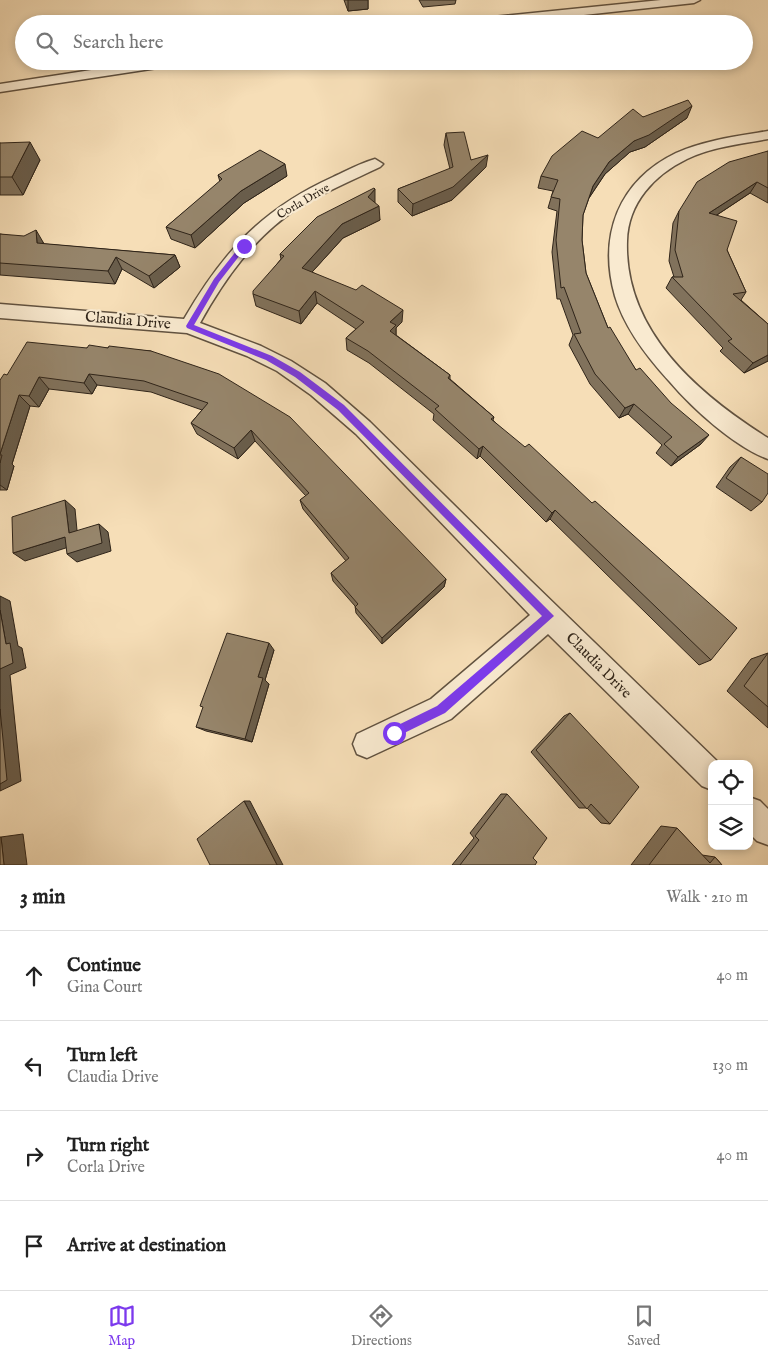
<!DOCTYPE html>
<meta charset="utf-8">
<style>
body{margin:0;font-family:"IM FELL English",serif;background:#f6f6f6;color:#222}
.controls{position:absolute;right:15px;bottom:15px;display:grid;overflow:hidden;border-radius:10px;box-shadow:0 2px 8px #0003}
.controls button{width:45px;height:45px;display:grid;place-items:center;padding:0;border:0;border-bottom:1px solid #e0e0e0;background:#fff;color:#222;font:25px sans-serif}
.stop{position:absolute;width:15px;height:15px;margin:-11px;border:4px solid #7c3aed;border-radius:50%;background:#fff}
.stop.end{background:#7c3aed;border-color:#fff;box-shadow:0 1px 5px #0008}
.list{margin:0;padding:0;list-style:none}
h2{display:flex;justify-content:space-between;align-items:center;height:65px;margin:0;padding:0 20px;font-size:21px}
h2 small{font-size:16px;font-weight:400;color:#767676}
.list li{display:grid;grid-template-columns:32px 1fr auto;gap:15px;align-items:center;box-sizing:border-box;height:90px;padding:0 20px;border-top:1px solid #e0e0e0}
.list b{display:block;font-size:19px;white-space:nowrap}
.list p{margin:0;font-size:16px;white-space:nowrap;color:#767676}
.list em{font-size:16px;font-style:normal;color:#767676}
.icon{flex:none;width:28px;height:28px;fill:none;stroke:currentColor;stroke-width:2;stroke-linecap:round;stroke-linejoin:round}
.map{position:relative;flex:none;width:768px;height:865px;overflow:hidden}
.search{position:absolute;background:#fff;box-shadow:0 2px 8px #0003;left:15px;right:15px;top:15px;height:55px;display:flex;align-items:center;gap:12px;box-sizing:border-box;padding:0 18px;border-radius:28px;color:#767676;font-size:19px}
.sheet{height:425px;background:#fff}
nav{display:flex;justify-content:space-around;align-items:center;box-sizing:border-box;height:70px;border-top:1px solid #e0e0e0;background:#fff;font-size:14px;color:#767676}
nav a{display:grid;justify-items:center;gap:2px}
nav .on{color:#7c3aed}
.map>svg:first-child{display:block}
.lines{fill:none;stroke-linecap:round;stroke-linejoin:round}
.minor-casing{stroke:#615240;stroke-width:3}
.minor{fill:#f9ead0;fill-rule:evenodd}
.wall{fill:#81725c;stroke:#2f2419}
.shaded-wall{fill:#695d4b;stroke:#2f2419}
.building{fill:#96856b;stroke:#2f2419}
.route{fill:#7c3aed}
.labels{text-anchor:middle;stroke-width:4.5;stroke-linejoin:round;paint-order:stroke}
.far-street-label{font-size:12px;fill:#2f2419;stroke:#f9ead0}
.street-label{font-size:15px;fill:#2f2419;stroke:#f9ead0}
</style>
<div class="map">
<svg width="768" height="865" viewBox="0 0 768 865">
<rect width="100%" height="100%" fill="#f6deb7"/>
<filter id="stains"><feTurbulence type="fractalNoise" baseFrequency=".004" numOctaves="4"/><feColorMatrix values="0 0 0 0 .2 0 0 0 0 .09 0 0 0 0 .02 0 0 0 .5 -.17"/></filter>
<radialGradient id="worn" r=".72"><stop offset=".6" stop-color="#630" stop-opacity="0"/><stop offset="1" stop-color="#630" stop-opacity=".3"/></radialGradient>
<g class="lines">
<g class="minor-casing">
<g id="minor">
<path d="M 661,0 L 700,0 L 694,3 L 501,24 L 458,24 L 464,20 Z"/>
<path d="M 150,61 L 183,61 L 177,65 L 0,92 L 0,84 Z"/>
<path d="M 768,131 L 768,139 C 741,144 712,147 687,159 C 654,175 628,203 627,241 C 624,331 698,394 768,438 L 768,459 C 735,447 693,409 670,382 C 648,358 625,329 615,296 C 598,236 618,181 676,153 C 705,140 737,136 768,131 Z"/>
<path d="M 375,159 L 383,164 L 380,167 C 353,180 324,192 298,208 C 255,236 225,278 200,323 L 261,346 L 291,361 L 325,383 L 370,422 L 531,581 L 720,764 L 712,764 L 712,790 L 702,786 L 548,634 L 451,719 L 367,758 L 357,754 L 353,744 L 357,734 L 431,699 L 530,615 L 356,434 L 311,395 L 277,371 L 247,356 L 187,333 L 0,318 L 0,304 L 184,319 C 223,252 262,209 333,177 C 346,171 361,163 375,159 Z"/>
<path d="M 749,797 L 760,801 L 768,809 L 768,845 L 757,841 L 749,833 Z"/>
</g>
</g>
<use href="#minor" class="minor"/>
</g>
<g class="wall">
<path d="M 344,0 L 368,0 L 368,9 L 348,11 Z"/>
<path d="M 419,0 L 456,0 L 455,4 L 423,7 Z"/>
<path d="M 643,117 L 687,118 L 645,147 L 630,152 L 605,174 L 589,198 L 583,215 L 582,240 L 586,273 L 608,328 L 636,370 L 701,444 L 671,466 L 656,453 L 662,445 L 628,414 L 619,418 L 590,384 L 569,345 L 573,335 L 560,299 L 557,299 L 552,252 L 557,211 L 548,208 L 553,191 L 538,188 L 541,176 L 598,138 Z"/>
<path d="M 446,133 L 471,160 L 486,167 L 452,200 L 412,216 L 398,202 L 398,189 L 450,169 L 444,145 Z"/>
<path d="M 0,143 L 40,160 L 23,195 L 0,195 Z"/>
<path d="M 768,151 L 768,203 L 750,193 L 717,215 L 727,250 L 746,292 L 741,300 L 768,324 L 768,361 L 744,373 L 720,351 L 723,348 L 666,288 L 672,277 L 674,277 L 669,261 L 673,223 L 679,211 Z"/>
<path d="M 218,175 L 287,176 L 244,203 L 195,248 L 171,239 L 166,227 L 220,182 Z"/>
<path d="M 375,203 L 380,220 L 343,238 L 312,272 L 402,322 L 396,328 L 396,335 L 450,375 L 450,379 L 494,417 L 493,420 L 711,660 L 699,665 L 550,519 L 546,522 L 480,456 L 477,459 L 433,420 L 434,414 L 369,363 L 347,350 L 346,338 L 356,329 L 317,303 L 301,324 L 256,306 L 253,294 L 281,259 L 280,254 Z"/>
<path d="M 0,234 L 43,242 L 44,244 L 175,255 L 180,267 L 154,288 L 122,269 L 115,284 L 0,275 Z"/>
<path d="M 87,348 L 108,348 L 151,351 L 446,579 L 444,587 L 382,644 L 356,613 L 355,606 L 333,581 L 331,573 L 346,561 L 303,509 L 300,500 L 306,496 L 255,441 L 238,459 L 197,434 L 191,423 L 202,410 L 151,392 L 97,385 L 92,394 L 49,389 L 39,407 L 30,406 L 12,464 L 14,466 L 7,490 L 0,490 L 0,380 L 7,375 Z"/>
<path d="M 741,457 L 762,502 L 751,511 L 716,487 L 730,467 Z"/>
<path d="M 274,650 L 265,680 L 269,684 L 252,742 L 206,731 L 196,727 Z"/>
<path d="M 768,653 L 768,728 L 727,691 L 751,659 Z"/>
<path d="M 570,713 L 610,824 L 601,823 L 587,808 L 579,808 L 531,752 L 564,716 Z"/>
<path d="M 501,794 L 507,794 L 533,858 L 535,865 L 452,865 L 474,838 L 470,833 Z"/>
<path d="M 661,826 L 677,828 L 702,855 L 715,857 L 722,865 L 631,865 Z"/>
</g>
<g class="shaded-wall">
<path d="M 348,0 L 368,0 L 368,9 L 348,11 Z"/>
<path d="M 692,106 L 687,118 L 645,147 L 630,152 L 605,174 L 589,198 L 593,186 L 609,162 L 634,141 Z"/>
<path d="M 30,142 L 40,160 L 23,195 L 12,177 Z"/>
<path d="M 488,155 L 486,167 L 452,200 L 412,216 L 413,204 Z"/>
<path d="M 285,164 L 287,176 L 244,203 L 195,248 L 191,235 L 241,191 Z"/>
<path d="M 757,182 L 750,193 L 703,224 L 709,213 Z"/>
<path d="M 375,189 L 375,203 L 368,210 L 368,197 Z"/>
<path d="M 379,206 L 380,220 L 343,238 L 304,281 L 302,268 L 342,224 Z"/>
<path d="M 36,230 L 43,242 L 45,255 L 37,243 Z"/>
<path d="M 175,255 L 180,267 L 154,288 L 149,276 Z"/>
<path d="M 116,257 L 122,269 L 115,284 L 108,271 Z"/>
<path d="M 315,291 L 317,303 L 301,324 L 299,311 Z"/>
<path d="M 403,310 L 402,322 L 396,328 L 396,338 L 390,343 L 390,322 Z"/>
<path d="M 768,355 L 768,361 L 744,373 L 753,363 Z"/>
<path d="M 89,374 L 97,385 L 92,394 L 84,383 Z"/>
<path d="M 39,377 L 49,389 L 39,407 L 29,396 Z"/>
<path d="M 19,395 L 30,406 L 12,464 L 14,466 L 7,490 L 0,485 L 0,454 Z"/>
<path d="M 634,404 L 628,414 L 619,418 L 625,408 Z"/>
<path d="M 251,430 L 255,441 L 238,459 L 234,448 Z"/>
<path d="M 709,435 L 701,444 L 671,466 L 678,457 Z"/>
<path d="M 483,446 L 480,456 L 477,459 L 479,449 Z"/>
<path d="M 65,500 L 75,509 L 78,541 L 69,533 Z"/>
<path d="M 555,510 L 550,519 L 546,522 L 552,513 Z"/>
<path d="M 99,524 L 108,532 L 111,551 L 77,562 L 67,554 Z"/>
<path d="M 65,537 L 75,545 L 25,561 L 13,553 Z"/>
<path d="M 446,579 L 444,587 L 382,644 L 382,638 Z"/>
<path d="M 0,596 L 10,601 L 18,646 L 22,648 L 26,668 L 10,675 L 21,781 L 0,791 L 0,669 L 6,644 L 0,610 Z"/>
<path d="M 269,643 L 274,650 L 265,680 L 269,684 L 252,742 L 245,739 L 258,677 Z"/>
<path d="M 244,801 L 250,801 L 283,865 L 277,865 Z"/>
<path d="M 23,834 L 27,865 L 4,865 L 1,837 Z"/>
</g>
<g class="building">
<path d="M 688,100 L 692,106 L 649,135 L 634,141 L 609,162 L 593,186 L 583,215 L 582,240 L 586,273 L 608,328 L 610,327 L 636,370 L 640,368 L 671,403 L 709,435 L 678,457 L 664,444 L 672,437 L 634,404 L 625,408 L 595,374 L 574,334 L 581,333 L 564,287 L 561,288 L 556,240 L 560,199 L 551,197 L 558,180 L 541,176 L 552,156 L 582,131 L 598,138 L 633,109 L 643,117 Z"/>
<path d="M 464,132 L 471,160 L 488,155 L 453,187 L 413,204 L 398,189 L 453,167 L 446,133 Z"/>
<path d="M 30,142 L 12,177 L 0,177 L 0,143 Z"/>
<path d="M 260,150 L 285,164 L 241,191 L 191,235 L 166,227 L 222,179 L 218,175 Z"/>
<path d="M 768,151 L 768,188 L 757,182 L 709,213 L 737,221 L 727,250 L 746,292 L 733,294 L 768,324 L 768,355 L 753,363 L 728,341 L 732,339 L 672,277 L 683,277 L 675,250 L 679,211 L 697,182 L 729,162 Z"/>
<path d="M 374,188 L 375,189 L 368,197 L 379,206 L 342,224 L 302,268 L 356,290 L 362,285 L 403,310 L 390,322 L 396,325 L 390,331 L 450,375 L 448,378 L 494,417 L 491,419 L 525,447 L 529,444 L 592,503 L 595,501 L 737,628 L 711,660 L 555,510 L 552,513 L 483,446 L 479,449 L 435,409 L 439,406 L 368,351 L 346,338 L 364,322 L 315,291 L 299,311 L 253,294 L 253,291 L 284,256 L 280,254 L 317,217 Z"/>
<path d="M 36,230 L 37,243 L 175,255 L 149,276 L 116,257 L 108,271 L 0,263 L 0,234 L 24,236 Z"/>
<path d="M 27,342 L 87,348 L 89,345 L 108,348 L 109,346 L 151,351 L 219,374 L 290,417 L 446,579 L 382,638 L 355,607 L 358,604 L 331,573 L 349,558 L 300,500 L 309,493 L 251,430 L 234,448 L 191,423 L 208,403 L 144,381 L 89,374 L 84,383 L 39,377 L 29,396 L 19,395 L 0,454 L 0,380 L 4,374 L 7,375 Z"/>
<path d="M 0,455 L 2,455 L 0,463 Z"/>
<path d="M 741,457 L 768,474 L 768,493 L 762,502 L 726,478 Z"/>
<path d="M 65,500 L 69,533 L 99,524 L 102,543 L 67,554 L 65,537 L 13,553 L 12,517 Z"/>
<path d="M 0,610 L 6,644 L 10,643 L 13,663 L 0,669 Z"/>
<path d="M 227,633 L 269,643 L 258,677 L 263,678 L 245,739 L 196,727 L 203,707 L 200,706 Z"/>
<path d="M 768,653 L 768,707 L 744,686 Z"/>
<path d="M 0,709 L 7,780 L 0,784 Z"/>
<path d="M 570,713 L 639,787 L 610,824 L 591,804 L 587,809 L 536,750 Z"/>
<path d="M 507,794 L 547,838 L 533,858 L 537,862 L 535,865 L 460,865 L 479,840 L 475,836 Z"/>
<path d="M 244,801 L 277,865 L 210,865 L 197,839 Z"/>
<path d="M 677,828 L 710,863 L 715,857 L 722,865 L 649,865 Z"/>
<path d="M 0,837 L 1,837 L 4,865 L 0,865 Z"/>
</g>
<path class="route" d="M 241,245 L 247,246 L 219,282 L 194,325 L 272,356 L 300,372 L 344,405 L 554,616 L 445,713 L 394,738 L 389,733 L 390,729 L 437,706 L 542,616 L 338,410 L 295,377 L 266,360 L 187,328 L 186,326 L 214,279 Z"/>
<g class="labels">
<g class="far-street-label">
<text transform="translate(303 201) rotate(-30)" y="4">Corla Drive</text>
</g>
<g class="street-label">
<text transform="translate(128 320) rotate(5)" y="5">Claudia Drive</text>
<text transform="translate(599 665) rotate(45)" y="5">Claudia Drive</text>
</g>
</g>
<rect width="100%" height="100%" filter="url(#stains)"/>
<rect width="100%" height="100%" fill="url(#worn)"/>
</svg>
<div class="controls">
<button><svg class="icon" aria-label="locate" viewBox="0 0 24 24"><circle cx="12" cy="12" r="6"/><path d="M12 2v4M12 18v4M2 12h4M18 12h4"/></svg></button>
<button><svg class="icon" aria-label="layers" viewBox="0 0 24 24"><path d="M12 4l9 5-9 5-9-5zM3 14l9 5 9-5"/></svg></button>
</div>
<div class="stop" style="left:394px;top:733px"></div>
<div class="stop end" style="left:244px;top:246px"></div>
<div class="search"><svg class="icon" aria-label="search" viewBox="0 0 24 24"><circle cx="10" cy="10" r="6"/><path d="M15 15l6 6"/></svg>Search here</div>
</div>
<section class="sheet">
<h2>3 min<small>Walk · 210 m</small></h2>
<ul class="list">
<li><svg class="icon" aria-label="ahead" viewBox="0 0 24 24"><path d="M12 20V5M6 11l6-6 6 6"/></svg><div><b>Continue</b><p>Gina Court</p></div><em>40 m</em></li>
<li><svg class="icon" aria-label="left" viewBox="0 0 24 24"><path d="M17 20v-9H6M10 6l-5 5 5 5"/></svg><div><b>Turn left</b><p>Claudia Drive</p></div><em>130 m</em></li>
<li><svg class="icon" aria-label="right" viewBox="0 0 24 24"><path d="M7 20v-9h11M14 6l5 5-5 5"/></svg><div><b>Turn right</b><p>Corla Drive</p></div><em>40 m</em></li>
<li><svg class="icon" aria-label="arrive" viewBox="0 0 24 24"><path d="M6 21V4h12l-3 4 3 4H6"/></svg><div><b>Arrive at destination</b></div></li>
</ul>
</section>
<nav>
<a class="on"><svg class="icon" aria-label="map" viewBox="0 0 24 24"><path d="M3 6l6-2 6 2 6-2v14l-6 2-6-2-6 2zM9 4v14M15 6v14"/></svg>Map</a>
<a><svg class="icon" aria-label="directions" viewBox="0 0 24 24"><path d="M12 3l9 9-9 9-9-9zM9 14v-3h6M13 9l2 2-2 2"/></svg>Directions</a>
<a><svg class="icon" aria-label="saved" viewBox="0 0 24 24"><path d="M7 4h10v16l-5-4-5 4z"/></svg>Saved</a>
</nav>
